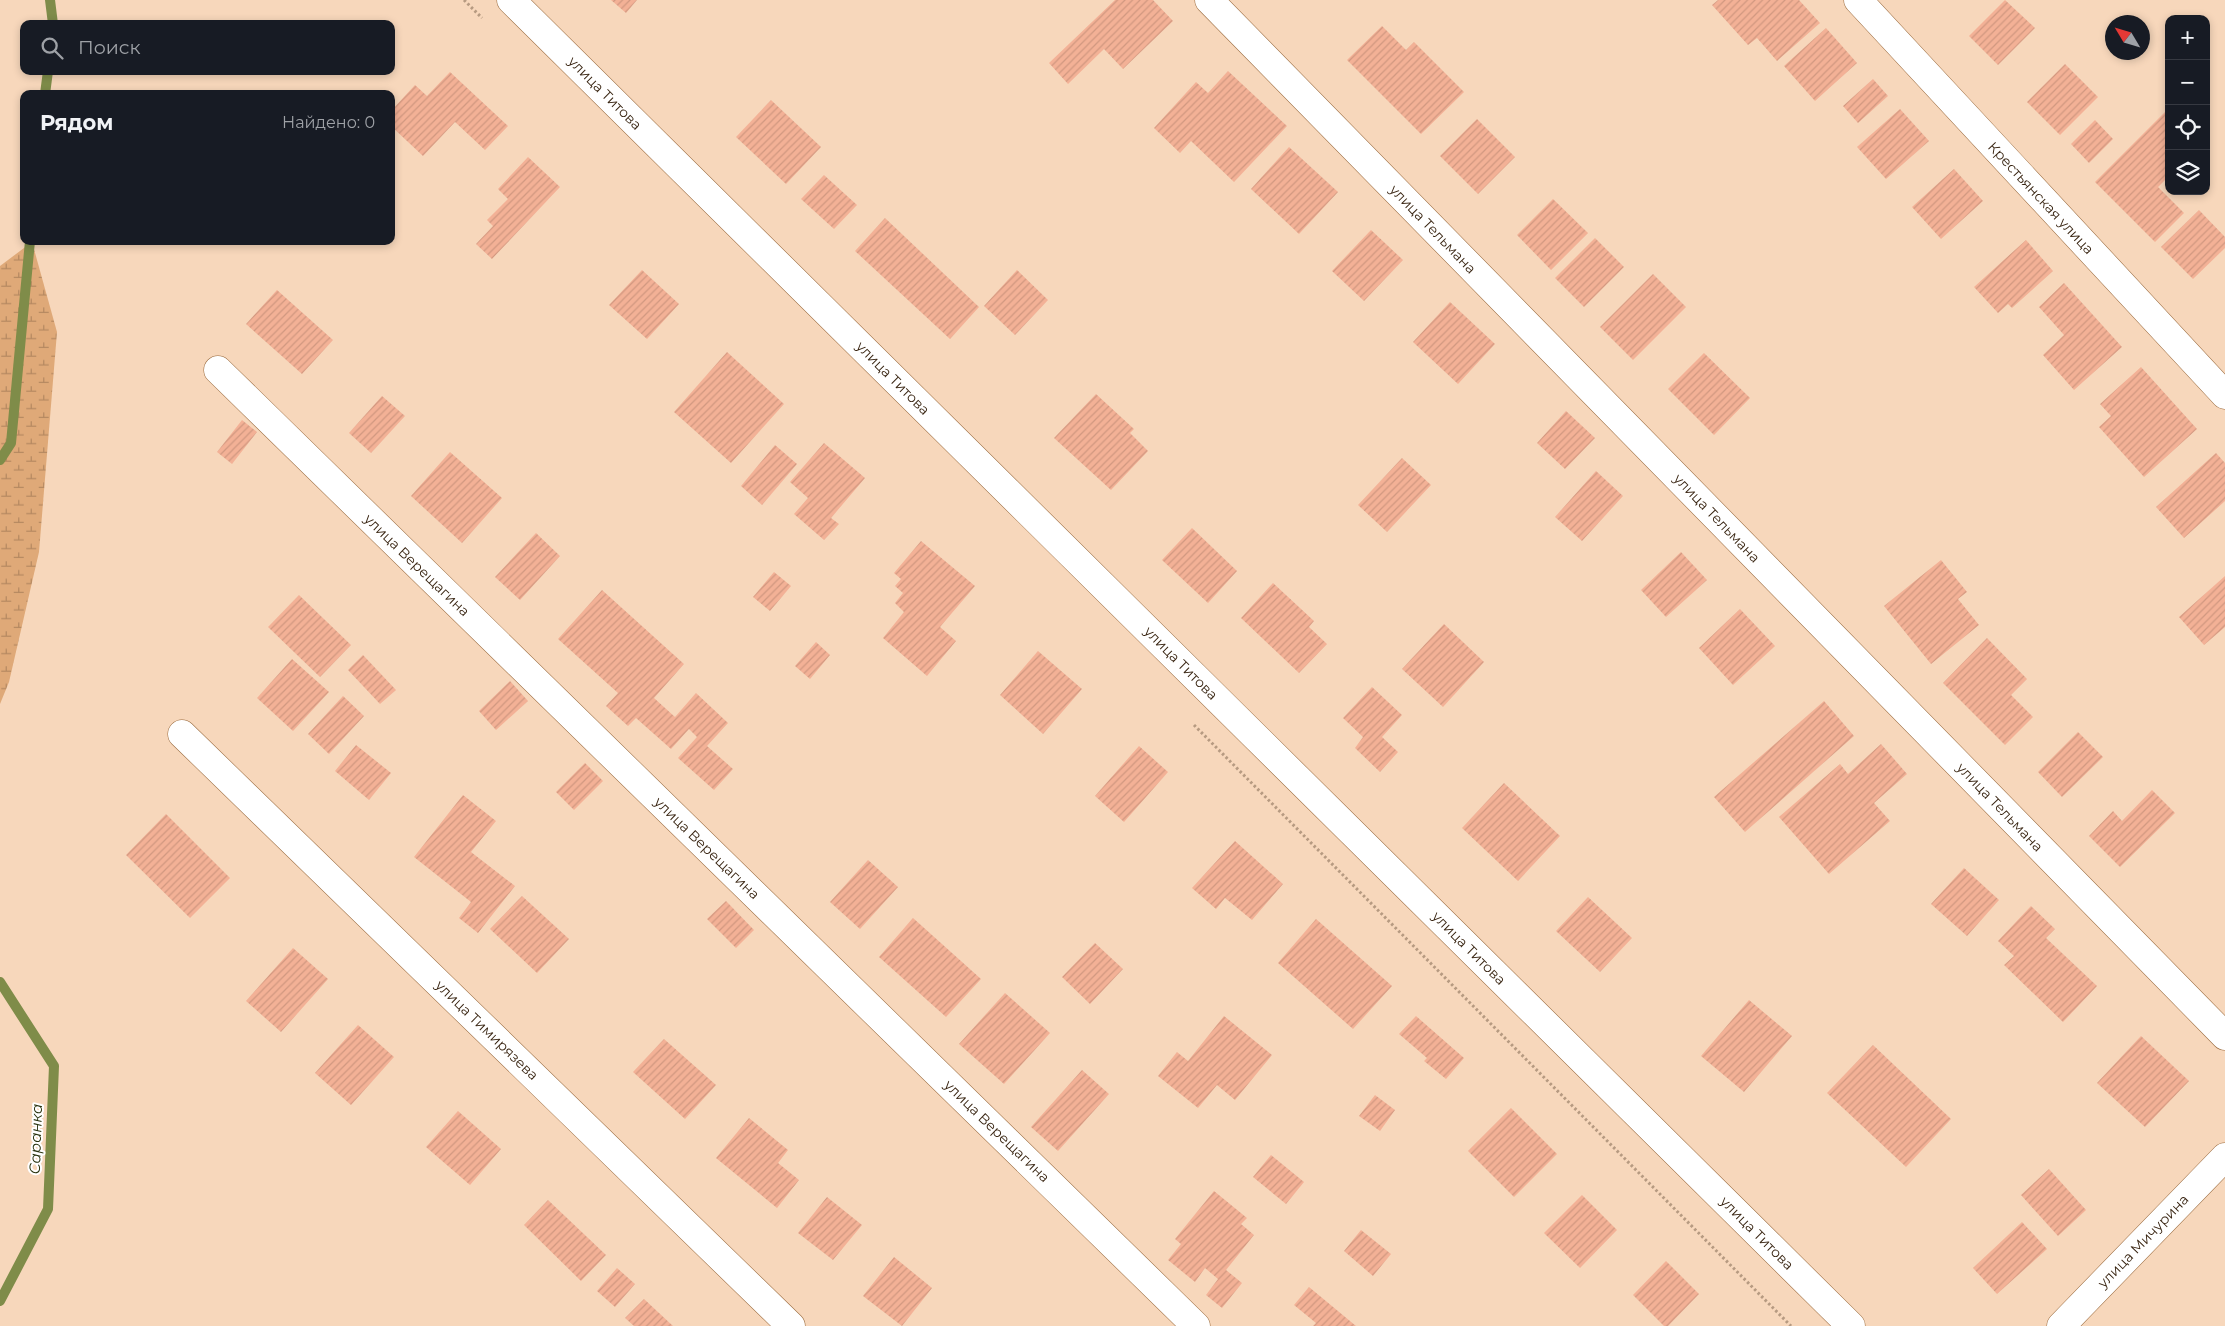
<!DOCTYPE html>
<html lang="ru">
<meta charset="utf-8">
<style>
body{margin:0;font-family:Montserrat,sans-serif;background:#242831;color:#f1f3f6}
.controls{position:absolute;right:15px;top:15px;display:grid;overflow:hidden;border-radius:10px;box-shadow:0 2px 8px #0003}
.controls button{width:45px;height:45px;display:grid;place-items:center;padding:0;border:0;border-bottom:1px solid #363941;background:#171b24;color:#f1f3f6;font:25px sans-serif}
.compass{position:absolute;left:2105px;top:15px;width:45px;height:45px;border-radius:50%;background:#171b24;box-shadow:0 2px 8px #0003;rotate:308deg}
.list{margin:0;padding:0;list-style:none}
h2{display:flex;justify-content:space-between;align-items:center;height:65px;margin:0;padding:0 20px;font-size:21px}
h2 small{font-size:16px;font-weight:400;color:#9ea1a6}
.icon{flex:none;width:28px;height:28px;fill:none;stroke:currentColor;stroke-width:2;stroke-linecap:round;stroke-linejoin:round}
.map{position:relative;flex:none;width:2225px;height:1326px;overflow:hidden}
.search{position:absolute;background:#171b24;box-shadow:0 2px 8px #0003;left:20px;top:20px;width:375px;height:55px;display:flex;align-items:center;gap:12px;box-sizing:border-box;padding:0 18px;border-radius:10px;color:#9ea1a6;font-size:19px}
.panel{position:absolute;background:#171b24;box-shadow:0 2px 8px #0003;left:20px;top:90px;width:375px;height:155px;border-radius:10px}
.map>svg:first-child{display:block}
.wetland{fill:url(#wetland-marsh)}
.lines{fill:none;stroke-linecap:round;stroke-linejoin:round}
.stream{stroke:#7f8c49;stroke-width:10}
.building{fill:url(#building-hatch)}
.minor-casing{stroke:#98683b;stroke-width:29}
.secondary-casing{stroke:#98683b;stroke-width:29}
.path{stroke:#b69a81;stroke-width:3;stroke-dasharray:2.5 2.5;stroke-linecap:butt}
.minor{stroke:#fff;stroke-width:28}
.secondary{stroke:#fff;stroke-width:28}
.labels{text-anchor:middle;stroke-width:4;stroke-linejoin:round;paint-order:stroke}
.street-label{font-size:14px;fill:#382411;stroke:#fff}
.water-label{font-size:15px;font-style:italic;fill:#26300b;stroke:#fff}
</style>
<div class="map">
<svg width="2225" height="1326" viewBox="0 0 2225 1326">
<defs>
<pattern id="wetland-marsh" width="20" height="14" patternUnits="userSpaceOnUse" patternTransform="scale(1.25)"><rect width="20" height="14" fill="#dfa978"/><path d="M1 5h8M5 5V1M11 12h8M15 12V8" fill="none" stroke="#b68961"/></pattern>
<pattern id="building-hatch" width="6" height="6" patternUnits="userSpaceOnUse" patternTransform="scale(1.25)"><rect width="6" height="6" fill="#f3b196"/><path d="M-1 1l2-2M0 6l6-6M5 7l2-2" fill="none" stroke="#d19880"/></pattern>
</defs>
<rect width="100%" height="100%" fill="#f7d7bb"/>
<path class="wetland" d="M 32,242 L 57,332 L 39,552 L 9,682 L 0,704 L 0,266 Z"/>
<g class="lines">
<g class="stream">
<path d="M 50,0 L 53,24"/>
<path d="M 45,94 L 48,71"/>
<path d="M 0,460 L 11,443 L 30,241"/>
<path d="M 0,982 L 54,1066 L 48,1209 L 0,1301"/>
</g>
</g>
<g class="building">
<path d="M 611,0 L 637,0 L 626,13 Z"/>
<path d="M 1115,0 L 1153,0 L 1173,21 L 1123,69 L 1104,49 L 1068,84 L 1049,63 Z"/>
<path d="M 1718,0 L 1799,0 L 1820,23 L 1777,61 L 1757,38 L 1748,45 L 1712,5 Z"/>
<path d="M 2005,0 L 2035,28 L 1998,65 L 1969,36 Z"/>
<path d="M 1382,26 L 1406,50 L 1414,42 L 1464,92 L 1421,134 L 1347,60 Z"/>
<path d="M 1826,28 L 1857,63 L 1815,101 L 1784,66 Z"/>
<path d="M 2065,64 L 2098,97 L 2060,135 L 2027,102 Z"/>
<path d="M 1228,71 L 1287,126 L 1234,182 L 1191,141 L 1180,153 L 1154,128 L 1196,82 L 1208,93 Z"/>
<path d="M 450,72 L 508,126 L 485,150 L 455,122 L 423,156 L 391,126 L 391,111 L 415,85 L 427,96 Z"/>
<path d="M 1873,79 L 1888,96 L 1858,123 L 1843,106 Z"/>
<path d="M 771,100 L 821,147 L 786,184 L 736,137 Z"/>
<path d="M 2169,108 L 2169,176 L 2158,187 L 2184,213 L 2155,242 L 2095,182 Z"/>
<path d="M 1900,109 L 1929,141 L 1886,179 L 1857,147 Z"/>
<path d="M 1477,119 L 1515,157 L 1478,194 L 1440,156 Z"/>
<path d="M 2095,120 L 2113,139 L 2089,163 L 2071,144 Z"/>
<path d="M 1289,147 L 1338,192 L 1299,234 L 1251,189 Z"/>
<path d="M 528,157 L 560,187 L 492,259 L 476,244 L 493,226 L 487,220 L 508,199 L 498,189 Z"/>
<path d="M 1954,169 L 1983,201 L 1941,239 L 1912,207 Z"/>
<path d="M 824,175 L 857,205 L 834,229 L 801,199 Z"/>
<path d="M 1553,199 L 1588,233 L 1551,270 L 1517,235 Z"/>
<path d="M 2199,210 L 2225,237 L 2225,248 L 2193,279 L 2161,247 Z"/>
<path d="M 885,218 L 979,307 L 950,339 L 855,251 Z"/>
<path d="M 1371,230 L 1403,260 L 1364,301 L 1332,271 Z"/>
<path d="M 1595,238 L 1624,267 L 1584,307 L 1555,278 Z"/>
<path d="M 2026,240 L 2053,271 L 2012,308 L 2008,304 L 1998,313 L 1974,287 Z"/>
<path d="M 642,270 L 679,304 L 647,339 L 609,305 Z"/>
<path d="M 1017,270 L 1048,300 L 1015,335 L 984,306 Z"/>
<path d="M 1653,274 L 1686,307 L 1633,360 L 1600,327 Z"/>
<path d="M 2064,283 L 2122,347 L 2074,390 L 2043,355 L 2064,335 L 2039,307 Z"/>
<path d="M 277,290 L 333,340 L 302,374 L 246,324 Z"/>
<path d="M 1450,302 L 1495,344 L 1458,384 L 1413,342 Z"/>
<path d="M 727,352 L 784,404 L 731,463 L 674,412 Z"/>
<path d="M 1704,353 L 1750,398 L 1714,435 L 1668,389 Z"/>
<path d="M 2141,367 L 2197,429 L 2144,477 L 2099,427 L 2111,416 L 2100,404 Z"/>
<path d="M 1096,394 L 1134,429 L 1130,433 L 1148,451 L 1111,490 L 1054,438 Z"/>
<path d="M 382,396 L 405,416 L 371,453 L 349,433 Z"/>
<path d="M 1566,411 L 1595,438 L 1565,469 L 1537,443 Z"/>
<path d="M 242,420 L 257,432 L 232,464 L 217,452 Z"/>
<path d="M 824,443 L 865,478 L 831,518 L 839,524 L 824,540 L 794,514 L 808,498 L 790,482 Z"/>
<path d="M 775,445 L 797,464 L 762,505 L 741,486 Z"/>
<path d="M 450,452 L 502,498 L 462,543 L 411,496 Z"/>
<path d="M 2216,453 L 2225,463 L 2225,501 L 2184,538 L 2156,507 Z"/>
<path d="M 1402,458 L 1431,485 L 1387,532 L 1358,505 Z"/>
<path d="M 1596,471 L 1623,496 L 1582,541 L 1555,517 Z"/>
<path d="M 1192,528 L 1237,571 L 1208,603 L 1162,560 Z"/>
<path d="M 536,533 L 560,556 L 520,600 L 495,577 Z"/>
<path d="M 921,541 L 975,586 L 940,627 L 956,641 L 927,676 L 883,638 L 904,612 L 895,603 L 903,593 L 895,586 L 901,579 L 894,573 Z"/>
<path d="M 1681,552 L 1707,580 L 1666,617 L 1641,590 Z"/>
<path d="M 1941,560 L 1967,592 L 1958,599 L 1979,625 L 1931,664 L 1884,606 Z"/>
<path d="M 774,572 L 791,586 L 770,611 L 753,597 Z"/>
<path d="M 2225,576 L 2225,627 L 2204,645 L 2179,617 Z"/>
<path d="M 1273,583 L 1314,621 L 1309,627 L 1327,644 L 1299,673 L 1241,618 Z"/>
<path d="M 602,590 L 684,664 L 654,698 L 675,717 L 696,693 L 728,723 L 707,746 L 733,769 L 714,790 L 678,758 L 697,737 L 689,729 L 671,749 L 636,718 L 628,726 L 606,706 L 618,693 L 558,639 Z"/>
<path d="M 299,595 L 351,645 L 320,677 L 268,627 Z"/>
<path d="M 1740,609 L 1775,646 L 1733,685 L 1699,648 Z"/>
<path d="M 1444,624 L 1484,662 L 1443,707 L 1402,669 Z"/>
<path d="M 1987,638 L 2027,679 L 2011,695 L 2033,717 L 2005,745 L 1943,683 Z"/>
<path d="M 816,642 L 830,655 L 810,679 L 795,666 Z"/>
<path d="M 1038,651 L 1082,689 L 1043,734 L 1000,695 Z"/>
<path d="M 363,655 L 396,690 L 380,704 L 348,670 Z"/>
<path d="M 292,659 L 329,692 L 293,731 L 257,698 Z"/>
<path d="M 510,681 L 528,701 L 496,730 L 479,711 Z"/>
<path d="M 1372,687 L 1402,715 L 1382,737 L 1398,752 L 1380,772 L 1355,748 L 1363,737 L 1343,718 Z"/>
<path d="M 343,696 L 364,716 L 329,754 L 308,734 Z"/>
<path d="M 1824,701 L 1854,736 L 1745,832 L 1714,797 Z"/>
<path d="M 2078,732 L 2103,757 L 2062,797 L 2038,772 Z"/>
<path d="M 1881,744 L 1907,774 L 1874,803 L 1890,821 L 1829,874 L 1779,817 L 1840,764 L 1848,774 Z"/>
<path d="M 356,745 L 391,773 L 369,800 L 335,771 Z"/>
<path d="M 1139,746 L 1168,772 L 1124,822 L 1095,796 Z"/>
<path d="M 585,763 L 603,781 L 574,810 L 556,792 Z"/>
<path d="M 1504,783 L 1560,836 L 1518,881 L 1462,828 Z"/>
<path d="M 2152,790 L 2175,813 L 2120,867 L 2089,836 L 2113,811 L 2122,821 Z"/>
<path d="M 463,795 L 496,821 L 471,852 L 515,886 L 478,933 L 459,918 L 471,902 L 414,857 Z"/>
<path d="M 166,814 L 230,878 L 190,918 L 126,855 Z"/>
<path d="M 1235,841 L 1283,884 L 1252,920 L 1225,898 L 1216,909 L 1192,888 Z"/>
<path d="M 868,860 L 898,887 L 860,929 L 830,902 Z"/>
<path d="M 1964,868 L 1999,900 L 1967,936 L 1931,904 Z"/>
<path d="M 522,896 L 569,939 L 537,973 L 490,929 Z"/>
<path d="M 1588,897 L 1632,938 L 1600,972 L 1556,931 Z"/>
<path d="M 726,901 L 754,930 L 736,948 L 707,919 Z"/>
<path d="M 2031,906 L 2055,929 L 2046,938 L 2097,986 L 2063,1022 L 2004,965 L 2014,956 L 1998,941 Z"/>
<path d="M 913,918 L 981,979 L 946,1017 L 879,957 Z"/>
<path d="M 1316,919 L 1392,986 L 1353,1029 L 1278,963 Z"/>
<path d="M 1095,943 L 1123,969 L 1090,1004 L 1062,977 Z"/>
<path d="M 293,948 L 328,979 L 281,1032 L 246,1001 Z"/>
<path d="M 1005,993 L 1050,1033 L 1004,1084 L 959,1044 Z"/>
<path d="M 1749,1000 L 1792,1036 L 1744,1092 L 1701,1056 Z"/>
<path d="M 1224,1016 L 1272,1055 L 1235,1100 L 1217,1085 L 1198,1108 L 1158,1076 L 1177,1052 L 1188,1061 Z"/>
<path d="M 1416,1016 L 1464,1058 L 1446,1079 L 1424,1061 L 1427,1058 L 1399,1034 Z"/>
<path d="M 358,1025 L 394,1057 L 351,1105 L 315,1073 Z"/>
<path d="M 2141,1036 L 2189,1081 L 2145,1127 L 2097,1083 Z"/>
<path d="M 664,1039 L 716,1085 L 685,1119 L 633,1072 Z"/>
<path d="M 1873,1045 L 1951,1119 L 1906,1167 L 1827,1093 Z"/>
<path d="M 1082,1070 L 1109,1094 L 1058,1151 L 1031,1127 Z"/>
<path d="M 1375,1095 L 1395,1110 L 1380,1131 L 1359,1116 Z"/>
<path d="M 1511,1108 L 1557,1154 L 1514,1197 L 1468,1151 Z"/>
<path d="M 458,1111 L 501,1149 L 470,1185 L 426,1147 Z"/>
<path d="M 749,1118 L 788,1150 L 778,1163 L 799,1180 L 777,1208 L 716,1158 Z"/>
<path d="M 1271,1155 L 1304,1182 L 1286,1204 L 1253,1177 Z"/>
<path d="M 2049,1169 L 2086,1210 L 2058,1236 L 2021,1195 Z"/>
<path d="M 1214,1191 L 1247,1218 L 1241,1224 L 1254,1235 L 1226,1270 L 1242,1283 L 1222,1308 L 1206,1295 L 1218,1279 L 1205,1268 L 1195,1282 L 1168,1260 L 1181,1244 L 1175,1239 Z"/>
<path d="M 1582,1195 L 1617,1230 L 1580,1268 L 1544,1233 Z"/>
<path d="M 827,1197 L 862,1225 L 833,1260 L 798,1233 Z"/>
<path d="M 548,1200 L 606,1255 L 581,1281 L 524,1225 Z"/>
<path d="M 2022,1222 L 2047,1249 L 1997,1294 L 1973,1268 Z"/>
<path d="M 1361,1230 L 1391,1254 L 1373,1276 L 1344,1251 Z"/>
<path d="M 894,1257 L 932,1288 L 902,1326 L 863,1296 Z"/>
<path d="M 1666,1261 L 1699,1294 L 1668,1326 L 1664,1326 L 1633,1295 Z"/>
<path d="M 617,1268 L 635,1284 L 615,1307 L 597,1291 Z"/>
<path d="M 1309,1287 L 1356,1326 L 1313,1326 L 1316,1323 L 1294,1305 Z"/>
<path d="M 644,1299 L 673,1326 L 634,1326 L 625,1318 Z"/>
</g>
<g class="lines">
<g class="minor-casing">
<g id="minor">
<path d="M 1209,0 L 2225,1036"/>
<path d="M 1858,0 L 2225,395"/>
<path d="M 218,370 L 1196,1326"/>
<path d="M 182,734 L 791,1326"/>
<path d="M 2061,1326 L 2225,1157"/>
</g>
</g>
<g class="secondary-casing">
<path id="secondary" d="M 511,0 L 1851,1326"/>
</g>
<g class="path">
<path d="M 464,0 L 482,18"/>
<path d="M 1194,725 L 1791,1326"/>
</g>
<use href="#minor" class="minor"/>
<use href="#secondary" class="secondary"/>
</g>
<g class="labels">
<g class="street-label">
<text transform="translate(605 93) rotate(45)" y="5">улица Титова</text>
<text transform="translate(2041 198) rotate(47)" y="5">Крестьянская улица</text>
<text transform="translate(1433 229) rotate(46)" y="5">улица Тельмана</text>
<text transform="translate(893 378) rotate(45)" y="5">улица Титова</text>
<text transform="translate(1717 518) rotate(46)" y="5">улица Тельмана</text>
<text transform="translate(417 565) rotate(44)" y="5">улица Верещагина</text>
<text transform="translate(1181 663) rotate(45)" y="5">улица Титова</text>
<text transform="translate(2000 807) rotate(46)" y="5">улица Тельмана</text>
<text transform="translate(707 848) rotate(44)" y="5">улица Верещагина</text>
<text transform="translate(1469 948) rotate(45)" y="5">улица Титова</text>
<text transform="translate(487 1030) rotate(44)" y="5">улица Тимирязева</text>
<text transform="translate(997 1131) rotate(44)" y="5">улица Верещагина</text>
<text transform="translate(1757 1233) rotate(45)" y="5">улица Титова</text>
<text transform="translate(2143 1241) rotate(-46)" y="5">улица Мичурина</text>
</g>
<g class="water-label">
<text transform="translate(36 1139) rotate(-88)" y="5">Саранка</text>
</g>
</g>
</svg>
<div class="controls">
<button>+</button>
<button>−</button>
<button><svg class="icon" aria-label="locate" viewBox="0 0 24 24"><circle cx="12" cy="12" r="6"/><path d="M12 2v4M12 18v4M2 12h4M18 12h4"/></svg></button>
<button><svg class="icon" aria-label="layers" viewBox="0 0 24 24"><path d="M12 4l9 5-9 5-9-5zM3 14l9 5 9-5"/></svg></button>
</div>
<svg class="compass" viewBox="-18 -18 36 36"><path d="M0-13l5 13h-10z" fill="#e53935"/><path d="M0 13l5-13h-10z" fill="#9ea1a6"/></svg>
<div class="search"><svg class="icon" aria-label="search" viewBox="0 0 24 24"><circle cx="10" cy="10" r="6"/><path d="M15 15l6 6"/></svg>Поиск</div>
<section class="panel">
<h2>Рядом<small>Найдено: 0</small></h2>
<ul class="list">
</ul>
</section>
</div>
